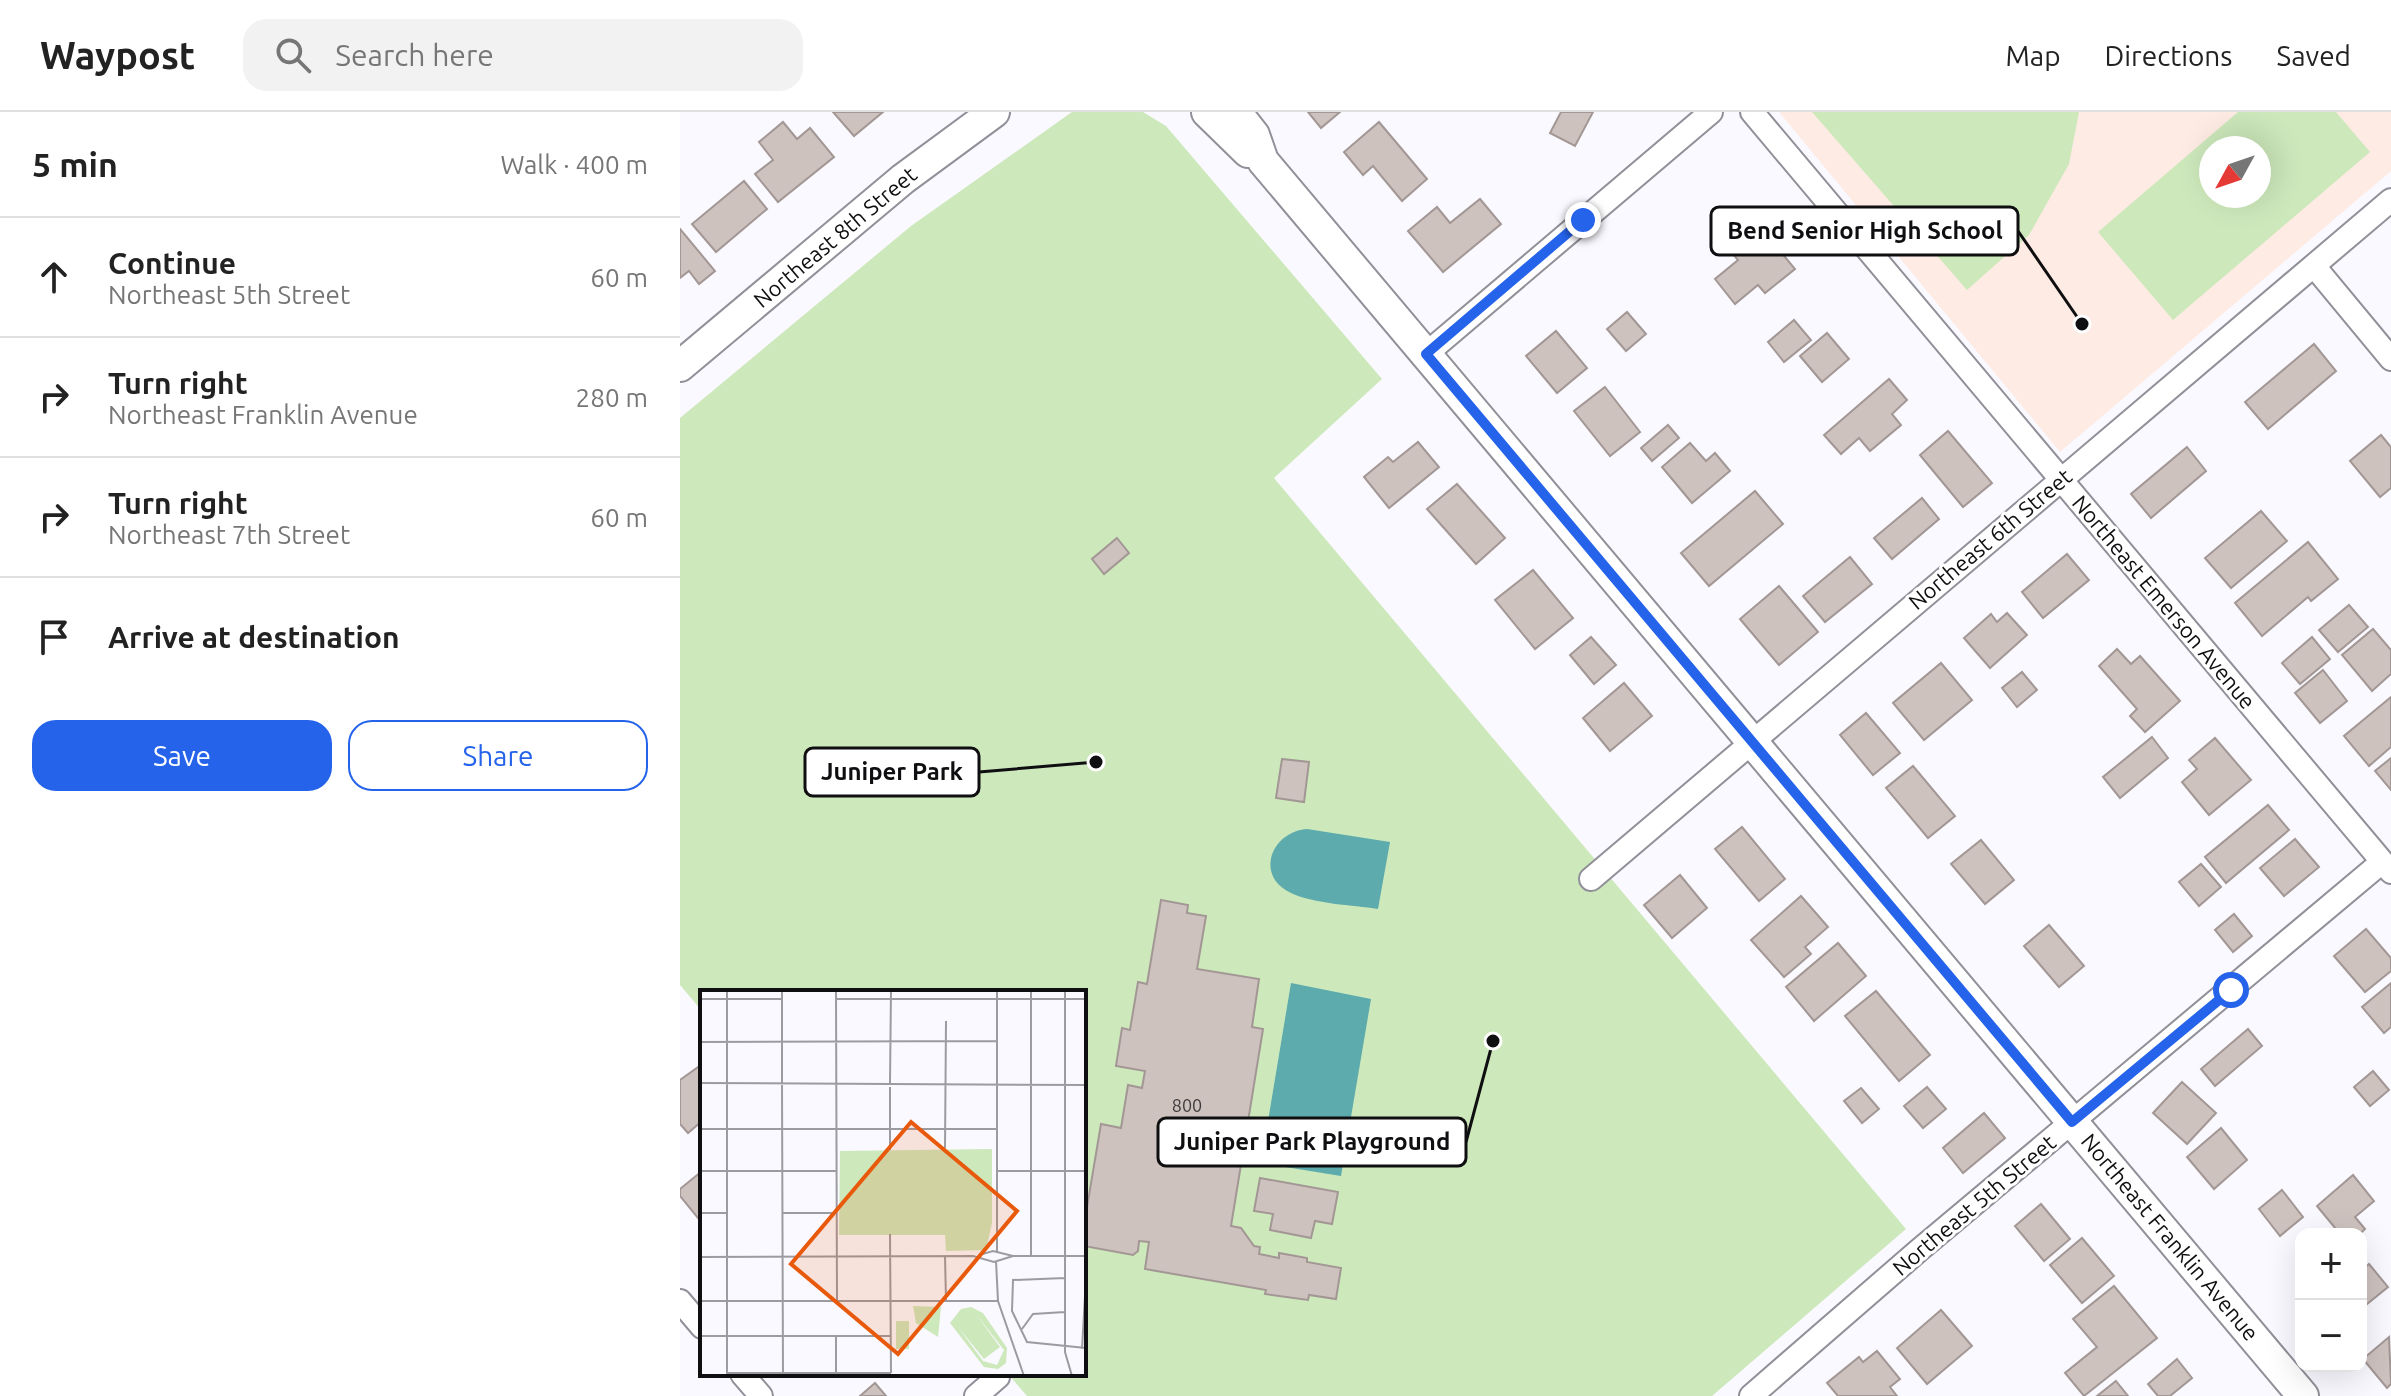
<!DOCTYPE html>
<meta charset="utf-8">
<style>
body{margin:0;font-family:Ubuntu,sans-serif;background:#f2f2f2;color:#222}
.controls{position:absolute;right:24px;bottom:24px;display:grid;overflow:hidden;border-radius:16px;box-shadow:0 8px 32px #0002}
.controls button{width:72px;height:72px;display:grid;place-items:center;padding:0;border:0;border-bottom:2px solid #e0e0e0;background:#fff;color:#222;font:40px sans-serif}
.compass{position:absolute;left:1519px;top:24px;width:72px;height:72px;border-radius:50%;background:#fff;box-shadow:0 8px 32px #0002;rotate:230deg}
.stop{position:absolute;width:24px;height:24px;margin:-18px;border:6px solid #2563eb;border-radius:50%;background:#fff}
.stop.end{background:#2563eb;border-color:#fff;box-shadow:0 2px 8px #0008}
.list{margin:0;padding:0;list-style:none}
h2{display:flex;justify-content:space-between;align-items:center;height:104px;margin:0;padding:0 32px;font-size:34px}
h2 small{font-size:26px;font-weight:400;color:#767676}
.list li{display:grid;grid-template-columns:52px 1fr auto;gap:24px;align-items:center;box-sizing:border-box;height:120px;padding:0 32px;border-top:2px solid #e0e0e0}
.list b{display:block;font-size:30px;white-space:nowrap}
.list p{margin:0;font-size:26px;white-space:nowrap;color:#767676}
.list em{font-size:26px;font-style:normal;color:#767676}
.actions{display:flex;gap:16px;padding:24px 32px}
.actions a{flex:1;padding:18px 0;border:2px solid #2563eb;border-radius:24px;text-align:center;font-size:28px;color:#2563eb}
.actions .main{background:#2563eb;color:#fff}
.icon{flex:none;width:44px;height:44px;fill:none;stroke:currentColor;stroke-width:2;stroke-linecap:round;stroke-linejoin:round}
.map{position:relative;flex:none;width:1711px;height:1284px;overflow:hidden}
header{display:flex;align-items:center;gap:48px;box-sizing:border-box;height:112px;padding:0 40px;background:#fff;border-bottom:2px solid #e0e0e0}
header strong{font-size:38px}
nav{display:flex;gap:44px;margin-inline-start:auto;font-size:28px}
.search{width:560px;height:72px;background:#f2f2f2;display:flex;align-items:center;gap:20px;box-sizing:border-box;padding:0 28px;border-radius:24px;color:#767676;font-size:30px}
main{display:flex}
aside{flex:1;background:#fff}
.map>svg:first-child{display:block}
.education{fill:#feebe3;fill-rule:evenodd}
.green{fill:#cde8bb;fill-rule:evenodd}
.water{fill:#5dabad}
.building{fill:#cec2bf;stroke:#a29794;stroke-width:2}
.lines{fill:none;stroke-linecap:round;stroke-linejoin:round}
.street-casing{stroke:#918f98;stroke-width:26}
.secondary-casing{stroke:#918f98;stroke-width:34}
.street{stroke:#fff;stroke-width:22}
.secondary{stroke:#fff;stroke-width:30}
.route{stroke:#2563eb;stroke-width:10}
.labels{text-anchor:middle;stroke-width:6;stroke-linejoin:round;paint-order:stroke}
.number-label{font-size:18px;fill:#3f3b3c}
.street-label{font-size:22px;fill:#0f0e11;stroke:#fff}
.inset-road{fill:none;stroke:#9c9ba0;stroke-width:2}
.view{fill:#e8590c;fill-opacity:0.15;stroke:#e8590c;stroke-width:4}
.inset-edge{fill:none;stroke:#0f0e11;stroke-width:4}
.leader{fill:none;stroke:#0f0e11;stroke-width:3}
.callout-dot{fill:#0f0e11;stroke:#fff;stroke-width:3}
.callout{fill:#fff;stroke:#0f0e11;stroke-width:3}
.callout-label{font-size:24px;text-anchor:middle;font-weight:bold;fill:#0f0e11}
</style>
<header>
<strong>Waypost</strong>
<div class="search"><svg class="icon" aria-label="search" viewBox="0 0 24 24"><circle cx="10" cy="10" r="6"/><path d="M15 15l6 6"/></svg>Search here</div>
<nav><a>Map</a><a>Directions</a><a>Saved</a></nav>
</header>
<main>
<aside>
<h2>5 min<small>Walk · 400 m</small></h2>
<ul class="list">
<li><svg class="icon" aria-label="ahead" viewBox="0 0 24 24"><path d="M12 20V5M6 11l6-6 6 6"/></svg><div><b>Continue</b><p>Northeast 5th Street</p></div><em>60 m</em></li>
<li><svg class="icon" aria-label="right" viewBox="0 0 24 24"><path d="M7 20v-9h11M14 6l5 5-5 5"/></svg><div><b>Turn right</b><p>Northeast Franklin Avenue</p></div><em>280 m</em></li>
<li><svg class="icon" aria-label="right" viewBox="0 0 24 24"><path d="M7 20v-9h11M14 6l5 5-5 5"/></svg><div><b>Turn right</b><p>Northeast 7th Street</p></div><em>60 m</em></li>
<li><svg class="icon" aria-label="arrive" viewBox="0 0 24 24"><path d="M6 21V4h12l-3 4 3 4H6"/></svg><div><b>Arrive at destination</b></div></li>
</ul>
<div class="actions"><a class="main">Save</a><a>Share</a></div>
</aside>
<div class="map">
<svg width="1711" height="1284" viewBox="0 0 1711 1284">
<rect width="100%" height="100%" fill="#faf9ff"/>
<path class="education" d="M 1099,0 L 1711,0 L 1711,59 L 1380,340 ZM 1531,36 L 1579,36 L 1579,84 L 1531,84 Z"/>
<g class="green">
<path d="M 392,0 L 463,0 L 486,14 L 702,267 L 594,366 L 1226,1117 L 1032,1284 L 347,1284 L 328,1262 L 404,1262 L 404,880 L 22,880 L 22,899 L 0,873 L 0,306 L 231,114 Z"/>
<path d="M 1132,0 L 1399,0 L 1389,52 L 1349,123 L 1287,178 Z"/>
<path d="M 1558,0 L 1656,0 L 1690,40 L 1493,208 L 1418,120 ZM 1531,36 L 1579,36 L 1579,84 L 1531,84 Z"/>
</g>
<g class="water">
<path d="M 627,717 L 710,730 L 698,797 C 673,793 634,792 611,781 C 575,765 590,720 627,717 Z"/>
<path d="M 611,871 L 691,887 L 661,1064 L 581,1051 Z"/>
</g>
<g class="building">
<path d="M 153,0 L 203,0 L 174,24 Z"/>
<path d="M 628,0 L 660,0 L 641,16 Z"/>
<path d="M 881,0 L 913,0 L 895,34 L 870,21 Z"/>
<path d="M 103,10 L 117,27 L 130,16 L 154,45 L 98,90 L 75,62 L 93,48 L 79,30 Z"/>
<path d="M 699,10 L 747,67 L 722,89 L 693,54 L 683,63 L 664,40 Z"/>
<path d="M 64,69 L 87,97 L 36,140 L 12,112 Z"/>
<path d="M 800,87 L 821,112 L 763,160 L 728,119 L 757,95 L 770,111 Z"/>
<path d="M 1066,98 L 1115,157 L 1085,181 L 1078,173 L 1055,192 L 1035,167 L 1058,148 L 1036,122 Z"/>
<path d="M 0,117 L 35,159 L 19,172 L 9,159 L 0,166 Z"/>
<path d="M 947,200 L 966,222 L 946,239 L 927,217 Z"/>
<path d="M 1114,208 L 1131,228 L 1104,250 L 1088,230 Z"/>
<path d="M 876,219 L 907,256 L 877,281 L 846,244 Z"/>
<path d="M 1147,221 L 1169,247 L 1142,270 L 1120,244 Z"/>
<path d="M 1634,232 L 1656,259 L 1588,317 L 1565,290 Z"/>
<path d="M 1209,267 L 1227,288 L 1212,302 L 1221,313 L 1190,339 L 1179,326 L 1161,342 L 1144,323 Z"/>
<path d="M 925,275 L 960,320 L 930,344 L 894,299 Z"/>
<path d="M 988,313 L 999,326 L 972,349 L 961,336 Z"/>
<path d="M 1268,319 L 1312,371 L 1283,395 L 1240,343 Z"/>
<path d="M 1701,323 L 1711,335 L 1711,376 L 1700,385 L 1670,349 Z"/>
<path d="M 738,330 L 759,355 L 709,396 L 684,365 L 708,345 L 713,350 Z"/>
<path d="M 1010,331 L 1026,349 L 1035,341 L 1050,359 L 1012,391 L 982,355 Z"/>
<path d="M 1507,335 L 1526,359 L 1471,406 L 1451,382 Z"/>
<path d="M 777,372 L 825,426 L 796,452 L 747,397 Z"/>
<path d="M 1075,379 L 1103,412 L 1029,474 L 1001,441 Z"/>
<path d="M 1242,386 L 1259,407 L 1212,447 L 1194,426 Z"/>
<path d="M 1581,399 L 1607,429 L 1551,476 L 1525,446 Z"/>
<path d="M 437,426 L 449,441 L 424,462 L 412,447 Z"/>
<path d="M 1628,430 L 1658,467 L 1631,489 L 1628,485 L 1582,524 L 1555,491 Z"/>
<path d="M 1387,442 L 1409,468 L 1363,506 L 1342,480 Z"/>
<path d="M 1170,445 L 1192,472 L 1145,510 L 1123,484 Z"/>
<path d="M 853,458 L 893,506 L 855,537 L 815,488 Z"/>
<path d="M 1099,474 L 1138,520 L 1099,553 L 1060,507 Z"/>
<path d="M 1669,493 L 1688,515 L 1658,540 L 1639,518 Z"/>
<path d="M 1327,501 L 1347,523 L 1310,556 L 1284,526 L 1311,502 L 1317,510 Z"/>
<path d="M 1693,517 L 1711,538 L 1711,562 L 1692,579 L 1662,543 Z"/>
<path d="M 911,525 L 936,553 L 914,572 L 890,543 Z"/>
<path d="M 1632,525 L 1650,547 L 1620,572 L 1602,551 Z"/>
<path d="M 1437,537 L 1451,552 L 1460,544 L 1500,589 L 1465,620 L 1450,604 L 1457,597 L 1419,554 Z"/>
<path d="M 1261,551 L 1292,588 L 1244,628 L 1213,591 Z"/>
<path d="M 1643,558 L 1667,589 L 1640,611 L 1615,581 Z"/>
<path d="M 1342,560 L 1357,578 L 1337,595 L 1322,576 Z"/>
<path d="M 944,571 L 972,604 L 930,639 L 903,606 Z"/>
<path d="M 1711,585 L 1711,635 L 1689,654 L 1664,624 Z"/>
<path d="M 1186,601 L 1220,641 L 1193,663 L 1160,623 Z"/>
<path d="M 1472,625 L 1488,646 L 1440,686 L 1423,665 Z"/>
<path d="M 1535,626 L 1571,668 L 1529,703 L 1502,670 L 1517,657 L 1509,648 Z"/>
<path d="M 1711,646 L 1711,678 L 1695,659 Z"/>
<path d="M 602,647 L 629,650 L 624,690 L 596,686 Z"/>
<path d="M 1233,654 L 1275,704 L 1248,726 L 1206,676 Z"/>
<path d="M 1588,693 L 1609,718 L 1546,771 L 1525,745 Z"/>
<path d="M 1062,715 L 1105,767 L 1079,789 L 1035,737 Z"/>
<path d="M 1615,727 L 1639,755 L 1604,784 L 1580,756 Z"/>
<path d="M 1301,728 L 1334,768 L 1305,792 L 1271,752 Z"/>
<path d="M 1521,752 L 1541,775 L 1519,794 L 1499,770 Z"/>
<path d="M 1000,763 L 1027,796 L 992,826 L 964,793 Z"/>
<path d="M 1121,784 L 1148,815 L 1125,835 L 1131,842 L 1104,865 L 1071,828 Z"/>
<path d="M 481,788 L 508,793 L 507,801 L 526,804 L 517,857 L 579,867 L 572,915 L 583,917 L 551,1114 L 561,1116 L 574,1134 L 580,1135 L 579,1142 L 599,1146 L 599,1141 L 627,1146 L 627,1150 L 661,1156 L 656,1187 L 629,1183 L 628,1188 L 585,1182 L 586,1178 L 465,1157 L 469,1130 L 459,1129 L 458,1139 L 453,1143 L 404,1134 L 404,1113 L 421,1012 L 441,1016 L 448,973 L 462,976 L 465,959 L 436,954 L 442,916 L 450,918 L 458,870 L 467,872 Z"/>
<path d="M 1554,802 L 1572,824 L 1553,840 L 1535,818 Z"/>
<path d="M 1369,813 L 1404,854 L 1379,875 L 1344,834 Z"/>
<path d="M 1686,817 L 1711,846 L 1711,859 L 1685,880 L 1654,844 Z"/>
<path d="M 1158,831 L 1186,864 L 1134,909 L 1106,875 Z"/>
<path d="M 1711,871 L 1711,915 L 1704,921 L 1682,895 Z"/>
<path d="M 1196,879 L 1250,943 L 1219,969 L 1165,904 Z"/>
<path d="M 1568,917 L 1582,934 L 1535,974 L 1521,957 Z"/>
<path d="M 21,953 L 22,1009 L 8,1021 L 0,1012 L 0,968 Z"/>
<path d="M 1693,959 L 1709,978 L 1690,994 L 1674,975 Z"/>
<path d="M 1502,970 L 1536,1001 L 1507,1032 L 1473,1001 Z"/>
<path d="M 1247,975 L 1266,997 L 1243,1016 L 1224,994 Z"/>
<path d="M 1181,976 L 1199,997 L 1182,1011 L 1164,989 Z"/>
<path d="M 1304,1001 L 1325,1026 L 1283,1061 L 1263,1036 Z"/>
<path d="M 1541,1016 L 1567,1048 L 1534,1077 L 1507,1045 Z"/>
<path d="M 22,1059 L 22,1111 L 0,1084 L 0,1077 Z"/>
<path d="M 1673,1063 L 1694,1089 L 1675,1105 L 1685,1117 L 1680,1122 L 1660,1122 L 1637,1094 Z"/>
<path d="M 580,1066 L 658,1080 L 652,1112 L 635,1109 L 631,1126 L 590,1118 L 593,1102 L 574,1099 Z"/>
<path d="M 1602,1078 L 1623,1105 L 1600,1124 L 1579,1097 Z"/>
<path d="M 1361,1092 L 1390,1127 L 1364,1149 L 1335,1114 Z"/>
<path d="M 1402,1126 L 1434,1164 L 1402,1191 L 1370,1153 Z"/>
<path d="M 1689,1152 L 1708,1175 L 1681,1197 L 1681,1159 Z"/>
<path d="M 1434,1174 L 1477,1226 L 1404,1284 L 1385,1261 L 1417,1235 L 1393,1207 Z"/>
<path d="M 1261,1198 L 1292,1234 L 1247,1272 L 1217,1236 Z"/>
<path d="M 1709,1225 L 1711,1272 L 1707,1276 L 1683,1247 Z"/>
<path d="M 1197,1239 L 1220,1267 L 1210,1275 L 1217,1284 L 1158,1284 L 1147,1271 L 1179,1245 L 1183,1250 Z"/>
<path d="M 1497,1247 L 1512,1266 L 1490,1284 L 1478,1284 L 1468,1272 Z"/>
<path d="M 1436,1269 L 1448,1284 L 1417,1284 Z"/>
<path d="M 195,1271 L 206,1284 L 180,1284 Z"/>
</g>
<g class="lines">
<g class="street-casing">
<g id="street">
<path d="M 1072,0 L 1711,760"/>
<path d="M 1634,154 L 1711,247"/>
<path d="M 746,242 L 1031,0"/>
<path d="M 911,767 L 1711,88"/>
<path d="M 0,1189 L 22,1215"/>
<path d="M 62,1262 L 81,1284"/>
<path d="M 296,1284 L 318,1265"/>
<path d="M 1071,1284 L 1238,1139 L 1702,750"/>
</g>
</g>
<g class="secondary-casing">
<g id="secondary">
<path d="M 527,0 L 568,40"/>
<path d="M 556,0 L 574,23 L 583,49 L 1623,1284"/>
<path d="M 0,254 L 223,67 L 314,0"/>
</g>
</g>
<use href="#street" class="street"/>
<use href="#secondary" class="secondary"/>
</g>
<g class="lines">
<path class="route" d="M 903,108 L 746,242 L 1392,1010 L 1551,878"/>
</g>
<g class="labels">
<g class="number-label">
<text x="507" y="1000">800</text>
</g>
<g class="street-label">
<text transform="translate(155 125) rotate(-40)" y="8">Northeast 8th Street</text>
<text transform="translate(1310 427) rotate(-40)" y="8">Northeast 6th Street</text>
<text transform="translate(1484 490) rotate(50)" y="8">Northeast Emerson Avenue</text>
<text transform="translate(1294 1093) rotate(-40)" y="8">Northeast 5th Street</text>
<text transform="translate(1490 1125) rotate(50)" y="8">Northeast Franklin Avenue</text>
</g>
</g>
<g transform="translate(20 878)">
<rect width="386" height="386" fill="#faf9ff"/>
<path d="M 292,159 L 292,233 L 286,260 L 246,261 L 245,245 L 139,245 L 140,161 ZM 213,316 L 241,317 L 238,347 L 216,333 ZM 271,317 L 283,323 L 307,358 L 306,373 L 298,379 L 284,377 L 250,333 L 261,319 ZM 275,323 L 304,360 L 297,375 L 283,371 L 258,337 L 284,369 L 300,357 ZM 196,331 L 209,331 L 209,359 L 196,359 Z" fill="#cde8bb" fill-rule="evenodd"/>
<path class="inset-road" d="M 27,0 L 27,386M 136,0 L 137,310M 297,0 L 297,95M 331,0 L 331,266M 365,0 L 365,362 L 372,386M 0,9 L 82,9M 136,9 L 386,9M 0,52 L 297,51M 0,93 L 386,95M 190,93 L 191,0M 82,94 L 82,0M 82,95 L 83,386M 297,95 L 297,262M 0,139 L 297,139M 245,158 L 246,31M 190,160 L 190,97M 0,181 L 136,181M 296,181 L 386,181M 0,223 L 27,223M 82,223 L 136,223M 190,244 L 191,383M 279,265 L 293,261 L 313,266 L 386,266M 245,266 L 246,310M 0,267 L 273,266 L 294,272 L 313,266M 296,271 L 298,311 L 324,386M 365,288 L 313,290 L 312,321 L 327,352 L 386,358M 0,311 L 298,311M 322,339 L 333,324 L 365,322M 0,346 L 191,346M 136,346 L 136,384M 382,359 L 386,288M 27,383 L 191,383"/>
<path class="view" d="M 211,132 L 317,221 L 198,364 L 91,274 Z"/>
<rect width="386" height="386" class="inset-edge"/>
</g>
<path class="leader" d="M1402 212L1338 119M416 650L299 660M813 929L786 1030"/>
<g class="callout-dot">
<circle cx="1402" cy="212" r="8"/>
<circle cx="416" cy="650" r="8"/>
<circle cx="813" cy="929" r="8"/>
</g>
<g class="callout">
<rect x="1031" y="95" width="307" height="48" rx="8"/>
<rect x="125" y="636" width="174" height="48" rx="8"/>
<rect x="478" y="1006" width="308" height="48" rx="8"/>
</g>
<g class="callout-label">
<text x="1185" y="127">Bend Senior High School</text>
<text x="212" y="668">Juniper Park</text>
<text x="632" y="1038">Juniper Park Playground</text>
</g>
</svg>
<div class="controls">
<button>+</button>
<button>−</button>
</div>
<svg class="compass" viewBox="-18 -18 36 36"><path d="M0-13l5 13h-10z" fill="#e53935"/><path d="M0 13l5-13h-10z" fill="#767676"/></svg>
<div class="stop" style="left:1551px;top:878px"></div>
<div class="stop end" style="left:903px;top:108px"></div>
</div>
</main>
